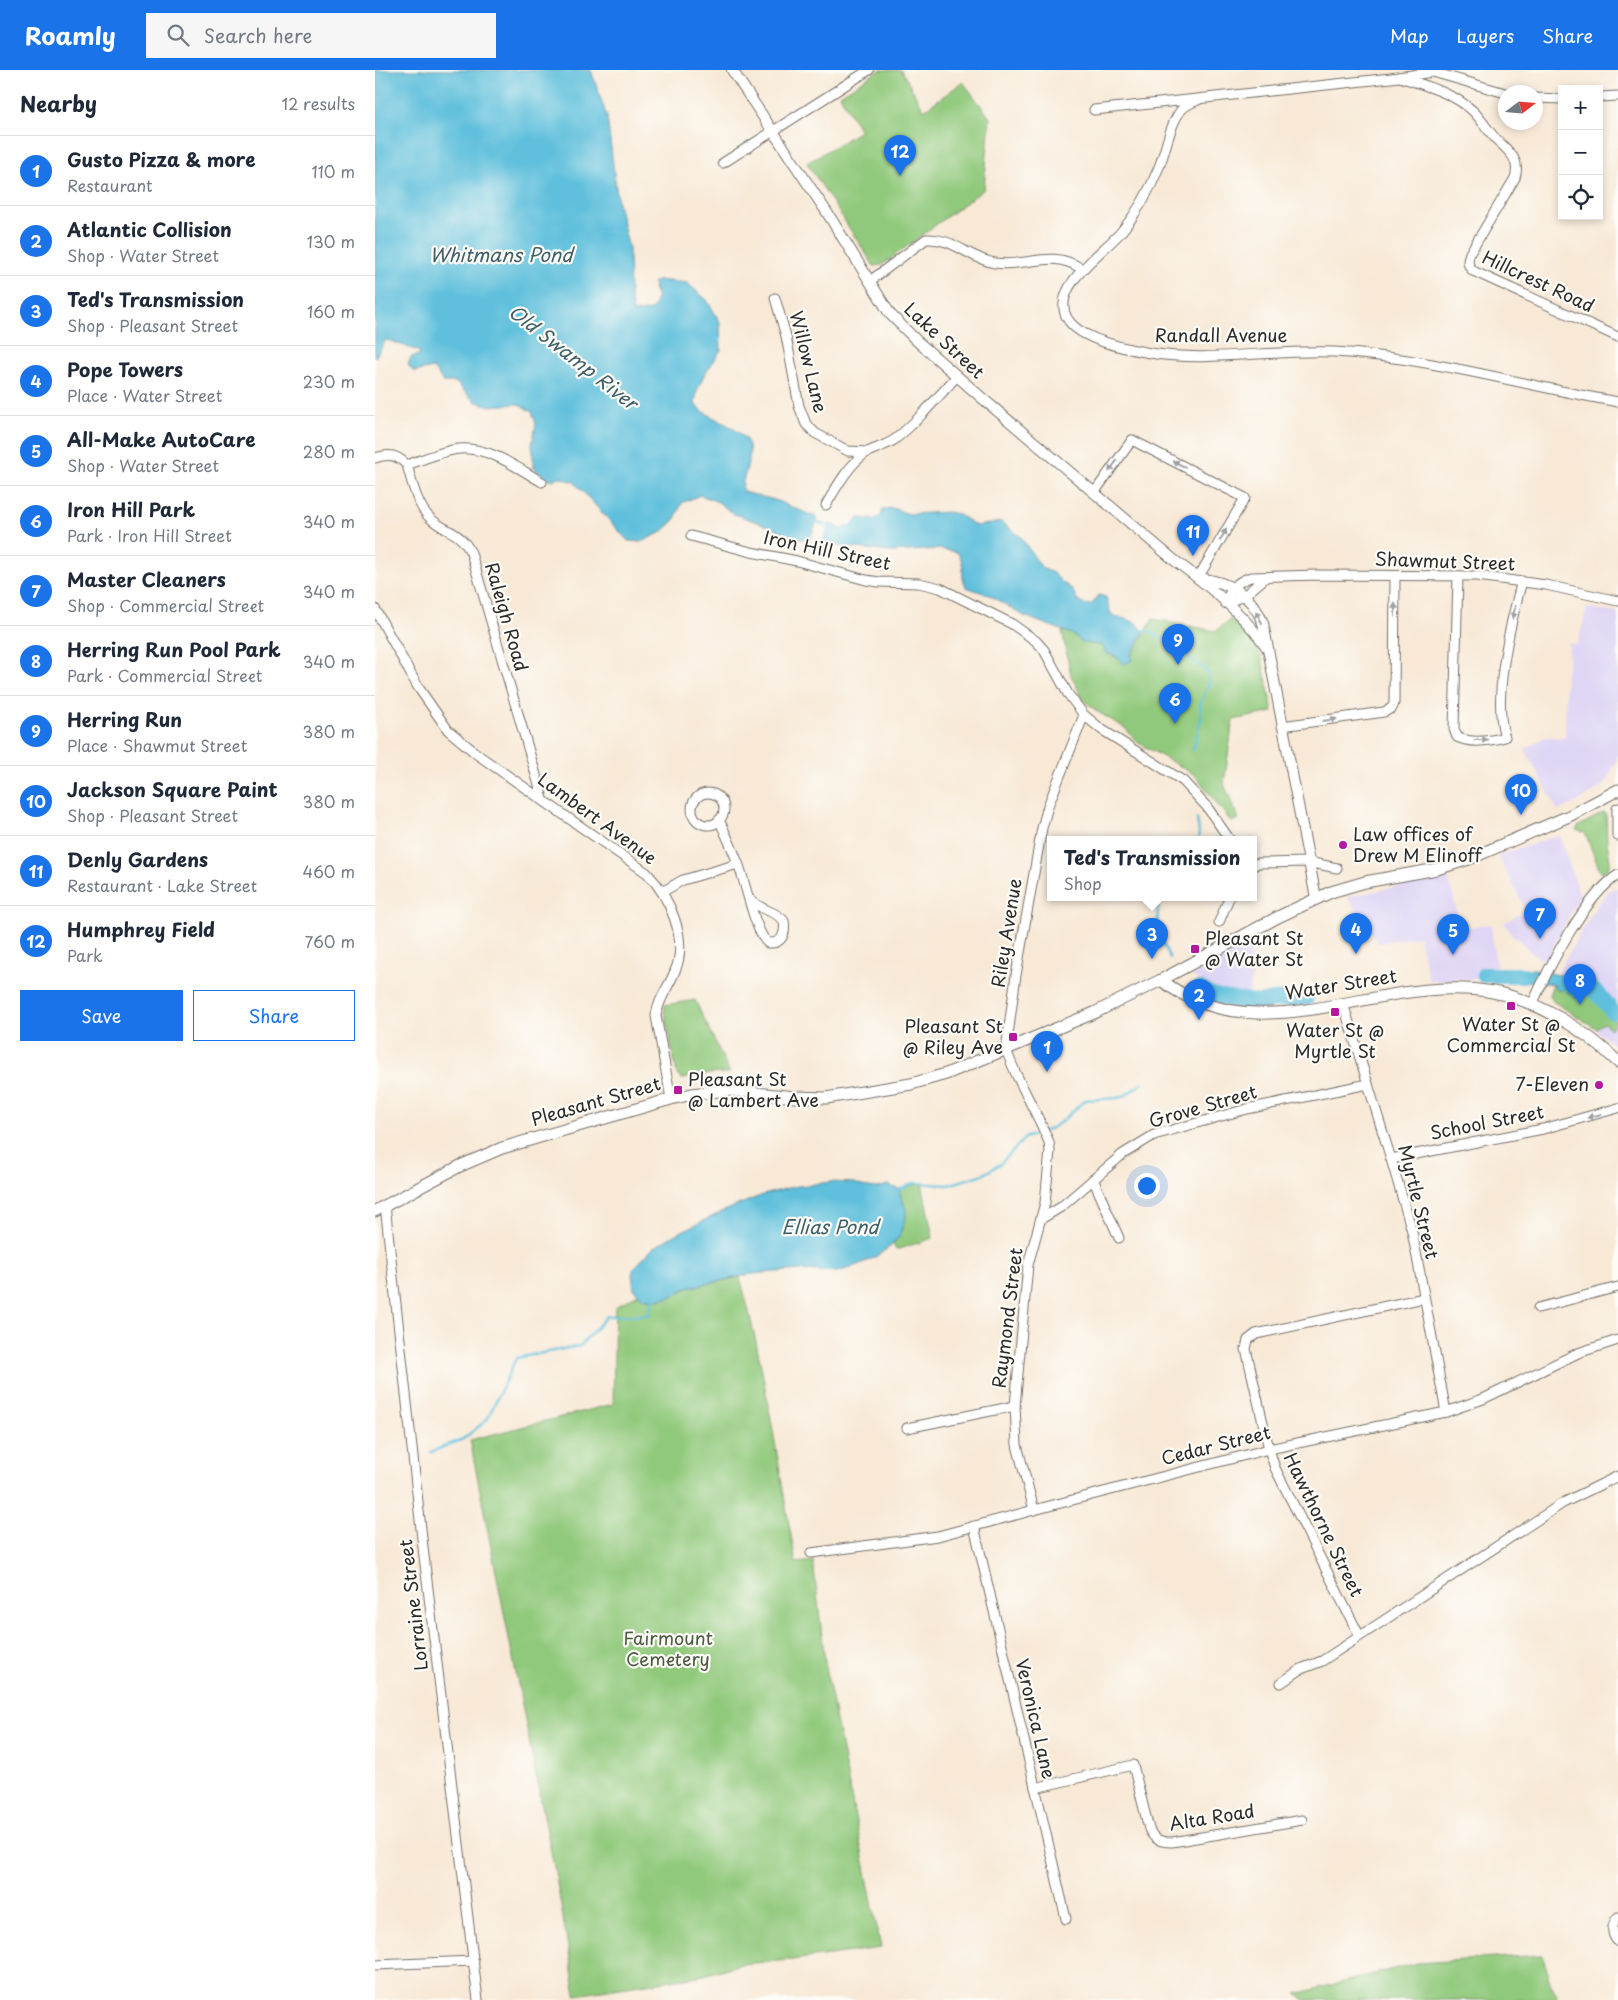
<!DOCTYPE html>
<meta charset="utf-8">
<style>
body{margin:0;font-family:"Playpen Sans",sans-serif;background:#f6f6f7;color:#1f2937}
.controls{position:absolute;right:15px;top:15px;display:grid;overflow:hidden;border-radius:0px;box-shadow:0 2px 8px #0003}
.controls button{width:45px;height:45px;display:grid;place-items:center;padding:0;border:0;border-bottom:1px solid #e0e1e3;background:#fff;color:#1f2937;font:25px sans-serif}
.compass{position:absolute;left:1123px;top:15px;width:45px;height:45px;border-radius:50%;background:#fff;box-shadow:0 2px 8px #0003;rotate:74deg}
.you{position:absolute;left:771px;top:1115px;width:18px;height:18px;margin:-12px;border:4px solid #fff;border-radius:50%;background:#1a73e8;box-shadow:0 0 0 8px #1a73e833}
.badge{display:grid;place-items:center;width:32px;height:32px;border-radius:50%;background:#1a73e8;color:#fff;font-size:16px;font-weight:700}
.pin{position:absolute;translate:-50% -41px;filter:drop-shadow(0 1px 2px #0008)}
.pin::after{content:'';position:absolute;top:26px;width:18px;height:15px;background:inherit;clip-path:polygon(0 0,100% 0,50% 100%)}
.popup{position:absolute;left:672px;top:766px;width:210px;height:65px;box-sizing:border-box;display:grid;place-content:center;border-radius:0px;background:#fff;filter:drop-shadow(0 1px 4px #0005);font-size:16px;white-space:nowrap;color:#747a83}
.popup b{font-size:19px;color:#1f2937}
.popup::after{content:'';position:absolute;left:50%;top:100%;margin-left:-10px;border:10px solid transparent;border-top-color:#fff}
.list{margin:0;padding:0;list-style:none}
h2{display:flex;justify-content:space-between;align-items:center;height:65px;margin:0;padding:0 20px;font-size:21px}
h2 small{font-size:16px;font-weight:400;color:#747a83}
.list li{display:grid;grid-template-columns:32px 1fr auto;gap:15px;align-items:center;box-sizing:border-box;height:70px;padding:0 20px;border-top:1px solid #e0e1e3}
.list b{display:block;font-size:19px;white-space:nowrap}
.list p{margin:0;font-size:16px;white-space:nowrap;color:#747a83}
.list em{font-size:16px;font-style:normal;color:#747a83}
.actions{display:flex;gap:10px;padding:15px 20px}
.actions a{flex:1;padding:11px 0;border:1px solid #1a73e8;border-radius:0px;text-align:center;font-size:18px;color:#1a73e8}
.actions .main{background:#1a73e8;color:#fff}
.icon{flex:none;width:28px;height:28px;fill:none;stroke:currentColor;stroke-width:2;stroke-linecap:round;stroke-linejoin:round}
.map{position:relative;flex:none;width:1243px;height:1930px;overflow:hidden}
header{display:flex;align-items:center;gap:30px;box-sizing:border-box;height:70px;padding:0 25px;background:#1a73e8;color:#fff}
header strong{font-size:24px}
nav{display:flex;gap:28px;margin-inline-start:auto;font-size:18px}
.search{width:350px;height:45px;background:#f6f6f7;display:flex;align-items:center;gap:12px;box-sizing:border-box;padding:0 18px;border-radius:0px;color:#747a83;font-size:19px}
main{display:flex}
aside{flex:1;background:#fff}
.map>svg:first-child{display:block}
.built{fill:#dfd5f5}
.green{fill:#91c97c;stroke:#5e7a54}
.water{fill:#5ebfdc;stroke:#447584}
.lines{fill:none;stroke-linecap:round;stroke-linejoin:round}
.stream{stroke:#5ebfdc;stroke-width:2.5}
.river{stroke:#5ebfdc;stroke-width:16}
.minor-casing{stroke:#736e67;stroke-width:11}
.tertiary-casing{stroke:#736e67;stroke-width:12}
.secondary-casing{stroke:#736e67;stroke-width:13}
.minor{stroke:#fff;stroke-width:9}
.tertiary{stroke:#fff;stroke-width:10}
.secondary{stroke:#fff;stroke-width:11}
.oneway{fill:#a0a0a0}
.poi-dot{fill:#b5179e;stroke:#fdfcf7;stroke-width:2}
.labels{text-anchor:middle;stroke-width:4.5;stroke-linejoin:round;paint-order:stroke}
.street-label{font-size:18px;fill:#2b2b2b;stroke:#fdfcf7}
.poi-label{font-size:18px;fill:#2b2b2b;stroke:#fdfcf7;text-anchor:start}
.park-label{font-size:18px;fill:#4a5a43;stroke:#fdfcf7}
.water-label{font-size:19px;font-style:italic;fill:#3d5f69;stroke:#fdfcf7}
</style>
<header>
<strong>Roamly</strong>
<div class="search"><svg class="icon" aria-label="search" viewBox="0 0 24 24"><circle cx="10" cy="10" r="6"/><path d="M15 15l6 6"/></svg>Search here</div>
<nav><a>Map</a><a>Layers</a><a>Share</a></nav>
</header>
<main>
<aside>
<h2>Nearby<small>12 results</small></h2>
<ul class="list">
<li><span class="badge">1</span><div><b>Gusto Pizza &amp; more</b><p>Restaurant</p></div><em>110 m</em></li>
<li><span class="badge">2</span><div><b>Atlantic Collision</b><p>Shop · Water Street</p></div><em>130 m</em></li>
<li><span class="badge">3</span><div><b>Ted's Transmission</b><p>Shop · Pleasant Street</p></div><em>160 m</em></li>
<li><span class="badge">4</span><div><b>Pope Towers</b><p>Place · Water Street</p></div><em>230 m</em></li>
<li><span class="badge">5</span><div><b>All-Make AutoCare</b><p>Shop · Water Street</p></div><em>280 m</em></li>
<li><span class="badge">6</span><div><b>Iron Hill Park</b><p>Park · Iron Hill Street</p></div><em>340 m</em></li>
<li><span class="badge">7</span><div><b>Master Cleaners</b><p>Shop · Commercial Street</p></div><em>340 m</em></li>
<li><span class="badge">8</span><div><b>Herring Run Pool Park</b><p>Park · Commercial Street</p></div><em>340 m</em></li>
<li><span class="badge">9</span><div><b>Herring Run</b><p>Place · Shawmut Street</p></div><em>380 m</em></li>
<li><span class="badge">10</span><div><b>Jackson Square Paint</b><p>Shop · Pleasant Street</p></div><em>380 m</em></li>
<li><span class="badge">11</span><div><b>Denly Gardens</b><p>Restaurant · Lake Street</p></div><em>460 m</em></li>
<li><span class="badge">12</span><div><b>Humphrey Field</b><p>Park</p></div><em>760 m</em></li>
</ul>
<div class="actions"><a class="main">Save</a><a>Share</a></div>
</aside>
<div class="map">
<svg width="1243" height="1930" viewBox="0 0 1243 1930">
<rect width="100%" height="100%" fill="#fdfcf7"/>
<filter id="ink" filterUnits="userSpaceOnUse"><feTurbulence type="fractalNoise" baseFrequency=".02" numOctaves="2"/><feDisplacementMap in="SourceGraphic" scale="10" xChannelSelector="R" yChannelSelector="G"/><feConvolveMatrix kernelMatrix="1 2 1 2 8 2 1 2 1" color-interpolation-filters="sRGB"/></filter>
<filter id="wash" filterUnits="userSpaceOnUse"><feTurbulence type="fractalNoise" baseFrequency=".0096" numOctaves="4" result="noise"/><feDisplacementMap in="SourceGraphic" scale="20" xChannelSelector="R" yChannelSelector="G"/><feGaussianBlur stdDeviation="1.12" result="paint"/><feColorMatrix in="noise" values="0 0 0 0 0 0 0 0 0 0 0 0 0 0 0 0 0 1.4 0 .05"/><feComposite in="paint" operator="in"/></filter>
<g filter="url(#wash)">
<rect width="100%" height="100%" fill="#f8e9d7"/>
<g class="built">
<path d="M 1212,538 L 1243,543 L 1243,687 L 1231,713 L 1208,729 L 1183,741 L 1150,679 L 1170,667 L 1190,668 L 1191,600 L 1193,598 L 1194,573 L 1202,575 Z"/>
<path d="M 1184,765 L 1205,825 L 1171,891 L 1154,881 L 1144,869 L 1137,865 L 1129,853 L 1151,840 L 1123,786 Z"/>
<path d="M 1073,806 L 1086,858 L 1116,854 L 1121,897 L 1110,902 L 1110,908 L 1054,911 L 1044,866 L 1003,873 L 972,827 Z"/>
<path d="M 1240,818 L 1243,819 L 1243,946 L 1240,930 L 1233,929 L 1211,908 L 1196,904 L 1181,905 L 1222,835 L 1235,820 Z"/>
<path d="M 871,874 L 879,896 L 873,925 L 844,921 L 817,906 Z"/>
<path d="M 1243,949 L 1243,978 L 1220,959 L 1229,953 L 1236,959 Z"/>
</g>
<g class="green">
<path d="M 505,0 L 526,0 L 549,40 L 588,12 L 615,48 L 609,119 L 507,195 L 499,196 L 432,93 L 485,61 L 465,25 Z"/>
<path d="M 778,549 L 840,561 L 856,549 L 880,571 L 887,589 L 898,642 L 858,650 L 849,714 L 864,749 L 856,752 L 820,705 L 762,672 L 750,658 L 723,642 L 711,632 L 706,625 L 696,605 L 687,561 L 697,564 L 709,573 L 727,575 L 731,583 L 745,589 L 756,587 Z"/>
<path d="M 1228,743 L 1231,744 L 1232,771 L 1235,791 L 1233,798 L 1227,803 L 1225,801 L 1210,763 L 1201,760 L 1204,756 Z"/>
<path d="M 1178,914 L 1189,919 L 1210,918 L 1241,951 L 1236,959 L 1229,953 L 1221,958 L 1179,932 L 1174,925 Z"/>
<path d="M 320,930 L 355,1003 L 331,1004 L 307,1009 L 302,1005 L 289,938 L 290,935 Z"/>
<path d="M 547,1113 L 558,1168 L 521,1180 L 518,1174 C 532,1158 532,1137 523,1119 Z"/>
<path d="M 365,1207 C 391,1300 403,1398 421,1493 L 438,1491 L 451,1599 L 506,1878 L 417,1890 L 366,1894 L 329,1905 L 201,1925 L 181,1807 L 95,1370 L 238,1334 L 240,1237 L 263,1224 L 268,1228 L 276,1230 L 295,1227 L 312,1218 Z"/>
<path d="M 1167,1885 L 1182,1930 L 930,1930 L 921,1924 L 1042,1893 Z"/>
</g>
<g class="water">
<path d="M 0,0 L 216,0 L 232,47 L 243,133 L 254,179 L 255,226 L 258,242 L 267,242 L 278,239 L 282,228 L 278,213 L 283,210 L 312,213 L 332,230 L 345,252 L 346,280 L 328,307 L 322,321 L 320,334 C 332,349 369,357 374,376 C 378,392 365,407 368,422 L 400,430 L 443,448 L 435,470 L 425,469 L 388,454 L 359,444 L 343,432 L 325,425 L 307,433 L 299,451 L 287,462 L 266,472 L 253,471 L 199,412 L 184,407 L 178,410 L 170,407 L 159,398 L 157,375 L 161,353 L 157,342 L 143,334 L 115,336 L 99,331 L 80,312 L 68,312 L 58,298 L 39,302 L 33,295 L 36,287 L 44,285 L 44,281 C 32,278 22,272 11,270 L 0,288 Z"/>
<path d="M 517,438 L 534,444 L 573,442 L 583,444 L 601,456 L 626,452 L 645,466 L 667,498 L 678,503 L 688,513 L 697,519 L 703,531 L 708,534 L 716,535 L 724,525 L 731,527 L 736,544 C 750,551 761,548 769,562 L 756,584 L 757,590 L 749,595 L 741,586 L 731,583 L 727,575 L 709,573 L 697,564 L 649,546 L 614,525 L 591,517 C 584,504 592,495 582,482 L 564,479 L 516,482 L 447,474 L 455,453 L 466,459 L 475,456 L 484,448 L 498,450 L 506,446 L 508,439 Z"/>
<path d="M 1160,899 L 1182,905 L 1196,904 L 1211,911 L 1211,917 L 1200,929 L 1189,919 L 1183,921 L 1178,914 L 1142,910 L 1128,904 L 1146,900 Z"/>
<path d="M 455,1112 L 480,1113 L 487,1116 L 501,1118 L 513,1115 L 523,1119 L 531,1139 L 531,1147 L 524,1167 L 516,1176 L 499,1188 L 480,1196 L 464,1202 L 425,1200 L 377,1204 L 312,1218 L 295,1227 L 283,1230 L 268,1228 L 259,1220 L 257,1204 L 259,1198 L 279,1177 L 301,1164 L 355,1138 L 388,1125 L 417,1117 Z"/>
</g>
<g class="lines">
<g class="stream">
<path d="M 440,451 L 455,458"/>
<path d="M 766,561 L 771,560 L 780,564 L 831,600 L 834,605 L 834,613 L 825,634 L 826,649 L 818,680"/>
<path d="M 822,749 L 824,762 L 823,770"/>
<path d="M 785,828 C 779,852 784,867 795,888"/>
<path d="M 817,915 L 825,919 L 823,922"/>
<path d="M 522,1121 L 539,1113 L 573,1115 L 609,1104 L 625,1094 L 650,1068 L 675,1059 L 686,1052 L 710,1030 L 742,1028 L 749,1026 L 768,1013"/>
<path d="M 56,1382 L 88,1369 L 112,1350 L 141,1288 L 205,1276 L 232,1246 L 274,1245 L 278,1228"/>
</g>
<g class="river">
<path d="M 1109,905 L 1149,905"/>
<path d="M 1190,912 L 1212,915 L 1227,928 L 1238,942"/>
<path d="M 825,919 L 840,927 L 885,933 L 897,930 L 931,928"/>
</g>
</g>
</g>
<g filter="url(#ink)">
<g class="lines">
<g class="minor-casing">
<g id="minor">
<path d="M 1025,7 C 1051,16 1079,23 1099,42 C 1107,50 1113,61 1121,69 C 1133,81 1146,89 1140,108 L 1095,183 C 1092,191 1092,195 1098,201 L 1243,267"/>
<path d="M 1224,27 L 1243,26"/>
<path d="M 1160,28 L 1187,29"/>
<path d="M 825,29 C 819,32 812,34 807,39 C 795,53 791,80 784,97 C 775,120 762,143 746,162 C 729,182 675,217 692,248 C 704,270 752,279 775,283 C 835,293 898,279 959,282 C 1055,287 1149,316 1243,332"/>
<path d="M 719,40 L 1016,8 L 1058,2 L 1130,23"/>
<path d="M 348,93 L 494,0"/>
<path d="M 495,211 L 551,169 C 578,167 594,189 620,193 C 653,198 675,178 707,199"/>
<path d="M 400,228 L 411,266 L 424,336 L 431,354 L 440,363 L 473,381 L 493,382"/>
<path d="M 0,388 C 14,383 22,385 32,395 C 49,389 67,381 84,379 C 113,376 143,398 167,412"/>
<path d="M 32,395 C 37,412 42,436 55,448 C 71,463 85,460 96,483 L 168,729"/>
<path d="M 719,423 L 757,370 L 870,428 L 823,508"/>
<path d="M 451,435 C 461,418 474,394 491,383 C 500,378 510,376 519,370 C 543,351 562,328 582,306"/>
<path d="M 316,466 L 376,482 L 422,491 L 491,510 L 504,512 L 544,513 L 565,518 L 637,554 L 661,571 L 669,580 L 693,624 L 709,645 L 726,659 L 808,711 L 832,737 L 855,770"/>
<path d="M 1083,506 L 1079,659 L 1082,667 C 1096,674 1115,671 1130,667 C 1117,629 1136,551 1147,511"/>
<path d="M 850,533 C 856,519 860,512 876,507 L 943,505 L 1102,506 L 1171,515 L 1243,531"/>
<path d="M 850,533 L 869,526 L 891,507"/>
<path d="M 0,539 L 43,617 L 73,660 L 103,685 L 272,803 C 294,826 314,869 300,901 C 294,917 283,929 281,946 L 296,1029"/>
<path d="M 907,656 L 1009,642 L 1017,638 L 1019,633 L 1020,506"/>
<circle cx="333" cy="739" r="16"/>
<path d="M 344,750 C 351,764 357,778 363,793 C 370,810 380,864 393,873 C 407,874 411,864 409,851 C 399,839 386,842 374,828"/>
<path d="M 878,796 L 883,793 L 933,792 L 962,798"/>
<path d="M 287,822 L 308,810 L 363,794"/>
<path d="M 844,852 L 854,828"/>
<path d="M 968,933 L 1016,1089 L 1037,1161 L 1071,1342"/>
<path d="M 1157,935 C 1173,898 1210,826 1243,805"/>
<path d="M 1016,1089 L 1168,1059 L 1243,1038"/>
<path d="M 718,1109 L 744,1168"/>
<path d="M 10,1135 L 49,1486 L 103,1930"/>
<path d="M 666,1149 L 686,1137 L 748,1084 L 779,1065 L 872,1039 L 993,1014"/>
<path d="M 1163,1238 L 1243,1217"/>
<path d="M 532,1358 L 640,1336"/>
<path d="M 659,1440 L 642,1375 L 640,1336 L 653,1195 L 670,1133 L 675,1081 L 674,1072 L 666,1054 L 641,1004 L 631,980 L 641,905 L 667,758 L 673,736 L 709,645"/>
<path d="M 599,1456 L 691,1849"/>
<path d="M 436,1483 L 563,1466 L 659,1440 L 894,1379 L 1071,1342 L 1108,1329 L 1203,1283 L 1243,1270"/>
<path d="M 984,1565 L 900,1398 L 894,1379 L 871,1279 L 873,1270 L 881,1264 L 1049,1228"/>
<path d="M 906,1613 L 926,1599 L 947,1591 L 1188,1433 L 1243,1406"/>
<path d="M 660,1718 L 758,1695 L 774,1759 C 779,1770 785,1772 797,1772 L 927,1750"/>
<path d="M 1243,1847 C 1236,1855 1236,1864 1243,1872"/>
<path d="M 0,1895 L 99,1891"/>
</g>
</g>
<g class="tertiary-casing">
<g id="tertiary">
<path d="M 357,0 L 453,144 L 515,244 L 542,271 L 607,328 L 799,490 C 832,514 870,545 893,579"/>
<path d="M 823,508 C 854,512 876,523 888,553 L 941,828"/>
</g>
</g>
<g class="secondary-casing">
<g id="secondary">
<path d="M 1243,739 L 1243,765"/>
<path d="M 786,910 C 887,988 1006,901 1118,922 C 1164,931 1210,960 1243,992"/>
<path d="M 0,1141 L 85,1096 L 127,1078 L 296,1029 L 317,1024 L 352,1020 L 420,1027 L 451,1028 L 536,1014 L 571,1004 L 719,943 L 786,910 L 903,847 L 956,822 L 990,812 L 1062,799 L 1094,789 L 1194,746 L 1243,720"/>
</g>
</g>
<use href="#minor" class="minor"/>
<use href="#tertiary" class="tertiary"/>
<use href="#secondary" class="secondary"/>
</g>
<defs><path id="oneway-solid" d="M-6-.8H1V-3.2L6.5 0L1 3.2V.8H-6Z" transform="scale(1.25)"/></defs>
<g class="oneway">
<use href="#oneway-solid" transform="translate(804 394) rotate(-153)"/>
<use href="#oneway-solid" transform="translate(738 396) rotate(126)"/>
<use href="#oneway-solid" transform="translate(848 465) rotate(-61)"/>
<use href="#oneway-solid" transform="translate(1020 540) rotate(-90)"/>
<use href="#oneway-solid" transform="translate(1139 542) rotate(103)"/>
<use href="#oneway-solid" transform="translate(884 547) rotate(-116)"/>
<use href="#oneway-solid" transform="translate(955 650) rotate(-8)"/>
<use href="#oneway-solid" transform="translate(1106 670)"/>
<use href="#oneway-solid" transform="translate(1219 1046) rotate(164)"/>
</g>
</g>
<g class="poi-dot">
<circle cx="968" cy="775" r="5"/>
<rect x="815" y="874" width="10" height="10" rx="2.5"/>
<rect x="1131" y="931" width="10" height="10" rx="2.5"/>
<rect x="955" y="937" width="10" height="10" rx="2.5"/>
<rect x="633" y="962" width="10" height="10" rx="2.5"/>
<circle cx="1224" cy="1015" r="5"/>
<rect x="298" y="1015" width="10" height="10" rx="2.5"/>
</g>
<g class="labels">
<g class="street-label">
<text transform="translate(1163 212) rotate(25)" y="6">Hillcrest Road</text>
<text x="846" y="272">Randall Avenue</text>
<text transform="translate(569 271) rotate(43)" y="6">Lake Street</text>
<text transform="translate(433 292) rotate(76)" y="6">Willow Lane</text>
<text transform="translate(452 481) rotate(12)" y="6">Iron Hill Street</text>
<text transform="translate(1070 492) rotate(2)" y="6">Shawmut Street</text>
<text transform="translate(131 547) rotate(74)" y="6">Raleigh Road</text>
<text transform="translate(222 749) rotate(36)" y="6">Lambert Avenue</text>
<text transform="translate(632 863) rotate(-81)" y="6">Riley Avenue</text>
<text transform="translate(966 915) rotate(-9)" y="6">Water Street</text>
<text transform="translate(221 1032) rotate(-16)" y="6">Pleasant Street</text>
<text transform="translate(828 1037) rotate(-16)" y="6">Grove Street</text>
<text transform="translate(1112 1053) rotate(-11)" y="6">School Street</text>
<text transform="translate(1043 1132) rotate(76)" y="6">Myrtle Street</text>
<text transform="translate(633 1248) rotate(-83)" y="6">Raymond Street</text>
<text transform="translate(841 1376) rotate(-14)" y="6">Cedar Street</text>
<text transform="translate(948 1455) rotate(64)" y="6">Hawthorne Street</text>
<text transform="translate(39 1535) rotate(-97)" y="6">Lorraine Street</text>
<text transform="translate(660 1649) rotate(77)" y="6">Veronica Lane</text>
<text transform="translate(837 1748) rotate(-9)" y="6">Alta Road</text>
</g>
<g class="poi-label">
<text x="978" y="771">Law offices of<tspan x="978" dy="21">Drew M Elinoff</tspan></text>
<text x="830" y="875">Pleasant St<tspan x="830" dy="21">@ Water St</tspan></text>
<text x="1136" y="961" text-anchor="middle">Water St @<tspan x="1136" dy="21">Commercial St</tspan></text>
<text x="628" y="963" text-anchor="end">Pleasant St<tspan x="628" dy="21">@ Riley Ave</tspan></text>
<text x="960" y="967" text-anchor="middle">Water St @<tspan x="960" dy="21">Myrtle St</tspan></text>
<text x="313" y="1016">Pleasant St<tspan x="313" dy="21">@ Lambert Ave</tspan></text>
<text x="1214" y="1021" text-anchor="end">7-Eleven</text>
</g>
<g class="park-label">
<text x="293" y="1575">Fairmount<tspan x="293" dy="21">Cemetery</tspan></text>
</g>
<g class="water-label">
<text x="126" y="192">Whitmans Pond</text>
<text transform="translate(198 287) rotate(38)" y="7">Old Swamp River</text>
<text x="455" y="1164">Ellias Pond</text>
</g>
</g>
</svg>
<div class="controls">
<button>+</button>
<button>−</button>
<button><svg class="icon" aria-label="locate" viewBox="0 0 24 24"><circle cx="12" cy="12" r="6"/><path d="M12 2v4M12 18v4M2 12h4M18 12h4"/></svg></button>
</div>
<svg class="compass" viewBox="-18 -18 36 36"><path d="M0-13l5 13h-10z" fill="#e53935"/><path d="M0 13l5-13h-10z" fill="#747a83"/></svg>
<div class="you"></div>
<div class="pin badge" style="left:672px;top:1002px">1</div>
<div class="pin badge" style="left:824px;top:950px">2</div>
<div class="pin badge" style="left:777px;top:889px">3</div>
<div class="popup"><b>Ted's Transmission</b>Shop</div>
<div class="pin badge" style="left:981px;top:884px">4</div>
<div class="pin badge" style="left:1078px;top:885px">5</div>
<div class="pin badge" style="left:800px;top:654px">6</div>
<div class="pin badge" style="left:1165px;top:869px">7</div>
<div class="pin badge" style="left:1205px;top:935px">8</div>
<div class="pin badge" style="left:803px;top:595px">9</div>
<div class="pin badge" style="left:1146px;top:745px">10</div>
<div class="pin badge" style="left:818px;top:486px">11</div>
<div class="pin badge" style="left:525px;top:106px">12</div>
</div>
</main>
